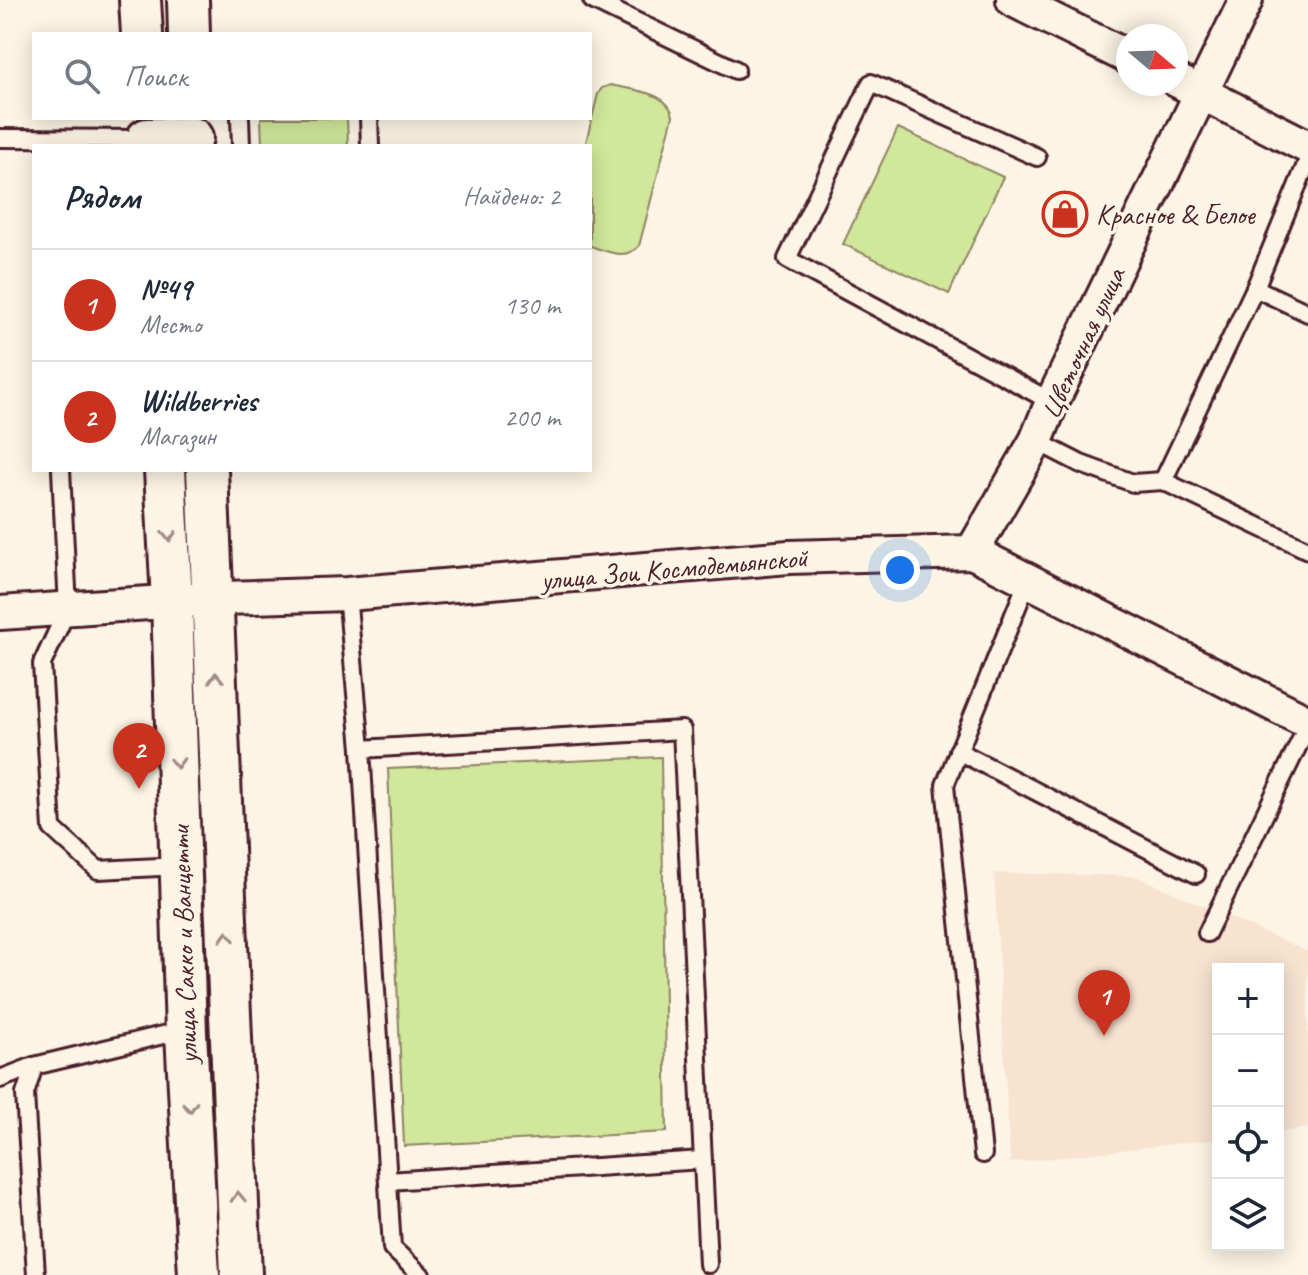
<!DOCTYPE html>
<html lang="ru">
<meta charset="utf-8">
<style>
body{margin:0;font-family:Caveat,sans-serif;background:#f2f2f3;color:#1f2937}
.controls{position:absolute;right:24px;bottom:24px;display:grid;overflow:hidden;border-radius:0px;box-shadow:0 4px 20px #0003}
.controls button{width:72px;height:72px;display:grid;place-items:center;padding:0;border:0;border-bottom:2px solid #e0e1e3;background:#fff;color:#1f2937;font:40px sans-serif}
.compass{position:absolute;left:1116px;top:24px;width:72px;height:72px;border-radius:50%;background:#fff;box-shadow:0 4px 20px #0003;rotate:109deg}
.you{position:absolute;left:900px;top:570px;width:28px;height:28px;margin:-20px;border:6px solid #fff;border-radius:50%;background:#1a73e8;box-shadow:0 0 0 12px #1a73e833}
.badge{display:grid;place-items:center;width:52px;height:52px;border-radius:50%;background:#c8321e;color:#fff;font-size:26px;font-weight:700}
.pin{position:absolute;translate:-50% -66px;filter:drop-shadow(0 2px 4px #0008)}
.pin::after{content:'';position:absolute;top:42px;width:28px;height:24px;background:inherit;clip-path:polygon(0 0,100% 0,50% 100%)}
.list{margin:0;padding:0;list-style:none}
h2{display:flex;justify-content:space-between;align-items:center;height:104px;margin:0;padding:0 32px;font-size:34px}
h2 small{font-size:26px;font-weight:400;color:#747a83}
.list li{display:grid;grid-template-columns:52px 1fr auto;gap:24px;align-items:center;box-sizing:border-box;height:112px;padding:0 32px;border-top:2px solid #e0e1e3}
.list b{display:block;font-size:30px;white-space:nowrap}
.list p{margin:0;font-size:26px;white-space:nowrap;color:#747a83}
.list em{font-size:26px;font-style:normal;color:#747a83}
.icon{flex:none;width:44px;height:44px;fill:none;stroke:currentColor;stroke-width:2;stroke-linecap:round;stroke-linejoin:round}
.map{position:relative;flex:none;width:1308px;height:1275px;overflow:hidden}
.search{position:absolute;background:#fff;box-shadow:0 4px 20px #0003;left:32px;top:32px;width:560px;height:88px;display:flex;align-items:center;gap:20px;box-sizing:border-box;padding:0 28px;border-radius:0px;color:#747a83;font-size:30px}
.panel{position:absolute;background:#fff;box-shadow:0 4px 20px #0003;left:32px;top:144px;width:560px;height:328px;border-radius:0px}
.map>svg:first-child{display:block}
.built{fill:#f8e3d1}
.green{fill:#d1e79b;stroke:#8e8363;stroke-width:2}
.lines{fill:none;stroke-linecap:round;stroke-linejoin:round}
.service-casing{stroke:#4a1f2b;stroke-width:22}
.minor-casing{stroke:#4a1f2b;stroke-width:38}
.tertiary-casing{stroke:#4a1f2b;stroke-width:46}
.service{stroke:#fcf5e5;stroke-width:16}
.minor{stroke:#fcf5e5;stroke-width:32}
.tertiary{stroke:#fcf5e5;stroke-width:40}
.oneway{stroke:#a38a88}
.labels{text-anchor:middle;stroke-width:7;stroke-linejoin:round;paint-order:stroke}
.poi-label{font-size:28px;fill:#4a1f2b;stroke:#fcf5e5;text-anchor:start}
.street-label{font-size:28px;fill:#4a1f2b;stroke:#fcf5e5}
</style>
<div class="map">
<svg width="1308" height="1275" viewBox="0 0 1308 1275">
<rect width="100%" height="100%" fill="#fcf5e5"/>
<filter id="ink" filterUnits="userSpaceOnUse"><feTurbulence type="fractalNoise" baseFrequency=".0125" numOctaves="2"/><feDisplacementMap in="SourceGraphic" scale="16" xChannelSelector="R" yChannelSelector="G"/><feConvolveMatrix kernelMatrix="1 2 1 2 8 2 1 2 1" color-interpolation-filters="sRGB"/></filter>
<g filter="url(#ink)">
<path class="built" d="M 994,873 L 1136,876 L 1308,952 L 1308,1128 L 1278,1132 L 1278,969 L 1218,969 L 1218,1139 L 1010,1163 Z"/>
<g class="green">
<path d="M 610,85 C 631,90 668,91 673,116 L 639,246 C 625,261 607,251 590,246 L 590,146 L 585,146 L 598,94 L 602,88 Z"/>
<path d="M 261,118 L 347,118 L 348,146 L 262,146 Z"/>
<path d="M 898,128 L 1003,177 L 949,294 L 843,244 Z"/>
<path d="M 661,757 L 667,1132 L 404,1146 L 388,769 Z"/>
</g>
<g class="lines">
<g class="service-casing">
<g id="service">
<path d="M 592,0 L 736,70"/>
<path d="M 240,118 L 241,146"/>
<path d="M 369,118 L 370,146"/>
<path d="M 0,138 L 146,139"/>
<path d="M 1037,157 L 871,83 L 787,259 L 1052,402"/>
<path d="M 1308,160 L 1255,288 L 1163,481 L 1308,550"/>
<path d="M 1255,288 L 1308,313"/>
<path d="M 1036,441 L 1081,464 L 1133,483 L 1163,481"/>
<path d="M 61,470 L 68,608 L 42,664 L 52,828 L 98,870 L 180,866"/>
<path d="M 347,594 L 361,749 L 392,1248 L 421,1275"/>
<path d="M 361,749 L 682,730 L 708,1264"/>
<path d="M 958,751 L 1196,874"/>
<path d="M 1207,933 L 1308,725"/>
<path d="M 0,1079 L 34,1066"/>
<path d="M 983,1154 L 945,785 L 1028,580"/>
<path d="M 388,1181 L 702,1160"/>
<path d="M 36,1275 L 25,1094 L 34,1066 L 167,1034 L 186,1033"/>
</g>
</g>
<g class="minor-casing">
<g id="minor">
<path d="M 1013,0 L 1128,57"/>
<path d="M 1176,80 L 1308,147"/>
<path d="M 972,552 L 1036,441 L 1052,402 L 1246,0"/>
<path d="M 0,613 L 224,598 L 347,594 L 789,557 L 972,552 L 1308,722"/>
</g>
</g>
<g class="tertiary-casing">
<g id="tertiary">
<path d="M 140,0 L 142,34"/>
<path d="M 188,0 L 189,34"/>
<path d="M 147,139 L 192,138"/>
<path d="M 165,470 L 172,601 L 186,1033 L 199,1275"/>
<path d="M 207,470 L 241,1275"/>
</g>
</g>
<use href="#service" class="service"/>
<use href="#minor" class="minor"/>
<use href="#tertiary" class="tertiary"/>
</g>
<defs><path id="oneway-chevron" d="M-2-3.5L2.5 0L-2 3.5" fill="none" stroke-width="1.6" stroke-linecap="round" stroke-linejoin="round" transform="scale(2)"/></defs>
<g class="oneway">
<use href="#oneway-chevron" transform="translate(169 536) rotate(87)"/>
<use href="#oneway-chevron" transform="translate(216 678) rotate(-92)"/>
<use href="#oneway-chevron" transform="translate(177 763) rotate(88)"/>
<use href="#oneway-chevron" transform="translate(227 937) rotate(-92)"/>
<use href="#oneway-chevron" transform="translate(190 1107) rotate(87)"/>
<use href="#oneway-chevron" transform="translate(238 1197) rotate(-92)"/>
</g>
</g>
<defs>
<g id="shop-ring" transform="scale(2.3)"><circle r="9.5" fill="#fcf5e5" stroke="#c8321e" stroke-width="1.5"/><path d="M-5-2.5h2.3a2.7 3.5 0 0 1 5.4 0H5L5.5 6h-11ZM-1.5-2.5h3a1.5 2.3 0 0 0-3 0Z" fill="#c8321e"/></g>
</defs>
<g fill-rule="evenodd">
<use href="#shop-ring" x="1065" y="214"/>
</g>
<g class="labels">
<g class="poi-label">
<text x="1096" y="224">Красное &amp; Белое</text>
</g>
<g class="street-label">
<text transform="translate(1082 343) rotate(-65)" y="10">Цветочная улица</text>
<text transform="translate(674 568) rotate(-5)" y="10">улица Зои Космодемьянской</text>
<text transform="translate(183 945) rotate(-92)" y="10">улица Сакко и Ванцетти</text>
</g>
</g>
</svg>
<div class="controls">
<button>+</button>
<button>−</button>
<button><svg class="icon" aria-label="locate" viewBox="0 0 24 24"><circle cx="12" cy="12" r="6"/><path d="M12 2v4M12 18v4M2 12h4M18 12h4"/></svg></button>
<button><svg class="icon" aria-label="layers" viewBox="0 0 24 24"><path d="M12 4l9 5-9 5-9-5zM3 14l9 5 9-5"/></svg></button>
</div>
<svg class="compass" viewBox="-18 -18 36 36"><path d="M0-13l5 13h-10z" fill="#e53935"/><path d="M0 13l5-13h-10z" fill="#747a83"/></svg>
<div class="you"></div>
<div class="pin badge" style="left:1104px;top:1036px">1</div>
<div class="pin badge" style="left:139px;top:789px">2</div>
<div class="search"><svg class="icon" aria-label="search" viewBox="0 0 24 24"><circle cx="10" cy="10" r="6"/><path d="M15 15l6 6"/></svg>Поиск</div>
<section class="panel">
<h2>Рядом<small>Найдено: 2</small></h2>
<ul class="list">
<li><span class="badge">1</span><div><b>№49</b><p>Место</p></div><em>130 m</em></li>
<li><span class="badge">2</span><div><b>Wildberries</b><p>Магазин</p></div><em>200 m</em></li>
</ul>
</section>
</div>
